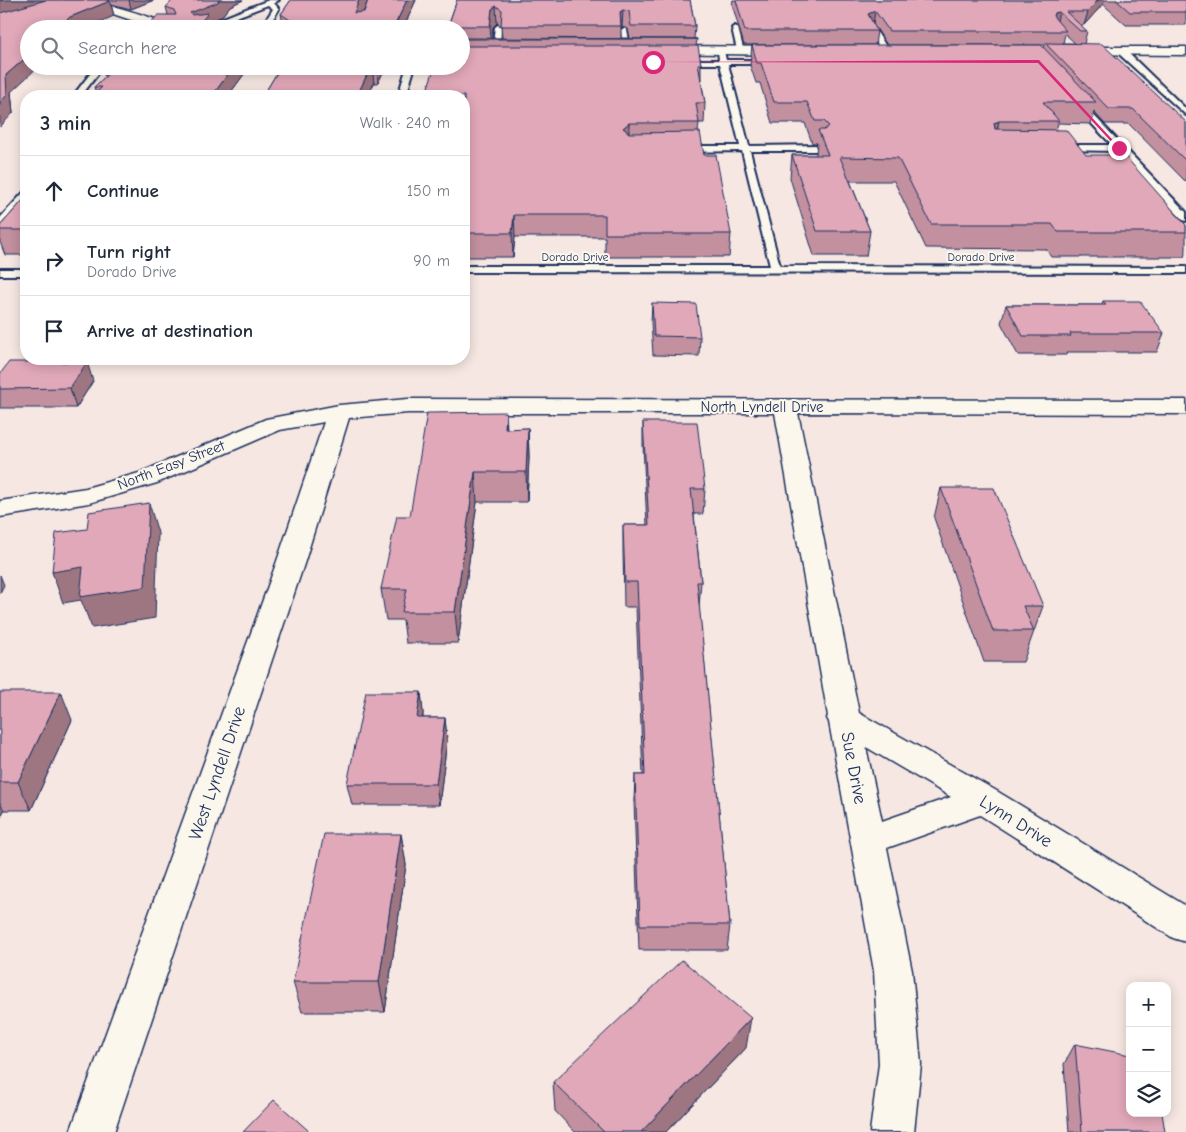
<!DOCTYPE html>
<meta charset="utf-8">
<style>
body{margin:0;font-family:"Comic Neue",sans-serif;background:#f6f6f7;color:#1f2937}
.controls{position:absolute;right:15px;bottom:15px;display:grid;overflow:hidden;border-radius:10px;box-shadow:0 2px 12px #0003}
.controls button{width:45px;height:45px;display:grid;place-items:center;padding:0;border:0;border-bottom:1px solid #e0e1e3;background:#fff;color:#1f2937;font:25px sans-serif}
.stop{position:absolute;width:15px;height:15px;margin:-11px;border:4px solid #db2777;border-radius:50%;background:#fff}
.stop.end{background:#db2777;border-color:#fff;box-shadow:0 1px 5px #0008}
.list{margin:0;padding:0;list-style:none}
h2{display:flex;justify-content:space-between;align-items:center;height:65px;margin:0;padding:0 20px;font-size:21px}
h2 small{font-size:16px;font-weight:400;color:#747a83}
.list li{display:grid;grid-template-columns:32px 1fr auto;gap:15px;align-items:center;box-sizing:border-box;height:70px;padding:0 20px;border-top:1px solid #e0e1e3}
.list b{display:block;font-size:19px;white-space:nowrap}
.list p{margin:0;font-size:16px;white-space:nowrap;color:#747a83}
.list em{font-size:16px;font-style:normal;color:#747a83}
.icon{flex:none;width:28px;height:28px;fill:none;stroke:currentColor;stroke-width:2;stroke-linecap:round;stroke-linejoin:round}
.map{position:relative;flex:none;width:1186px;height:1132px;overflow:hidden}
.search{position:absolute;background:#fff;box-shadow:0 2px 12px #0003;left:20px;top:20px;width:450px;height:55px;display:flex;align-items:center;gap:12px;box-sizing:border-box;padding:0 18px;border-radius:28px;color:#747a83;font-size:19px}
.panel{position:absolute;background:#fff;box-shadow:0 2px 12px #0003;left:20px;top:90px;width:450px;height:275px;border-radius:20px}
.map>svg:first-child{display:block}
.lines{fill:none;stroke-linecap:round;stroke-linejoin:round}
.service-casing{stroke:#1b2f5e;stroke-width:4}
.minor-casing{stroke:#1b2f5e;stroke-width:3}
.tertiary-casing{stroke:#1b2f5e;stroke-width:3}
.service{fill:#fbf7ec;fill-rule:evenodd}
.minor{fill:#fbf7ec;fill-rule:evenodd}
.tertiary{fill:#fbf7ec;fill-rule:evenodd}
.wall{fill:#c2909f;stroke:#1b2f5e;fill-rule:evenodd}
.shaded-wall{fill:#9e7682;stroke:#1b2f5e}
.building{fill:#e1a8b9;stroke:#1b2f5e}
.route{fill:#db2777}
.labels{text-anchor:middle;stroke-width:4;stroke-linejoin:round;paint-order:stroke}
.far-street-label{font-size:12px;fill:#1b2f5e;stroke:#fbf7ec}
.street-label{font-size:15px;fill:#1b2f5e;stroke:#fbf7ec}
.near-street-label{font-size:18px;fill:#1b2f5e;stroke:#fbf7ec}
</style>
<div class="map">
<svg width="1186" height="1132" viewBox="0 0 1186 1132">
<rect width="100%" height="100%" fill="#f6e7e2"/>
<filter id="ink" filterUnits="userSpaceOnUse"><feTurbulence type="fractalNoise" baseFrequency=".02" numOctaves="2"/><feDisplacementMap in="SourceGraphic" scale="10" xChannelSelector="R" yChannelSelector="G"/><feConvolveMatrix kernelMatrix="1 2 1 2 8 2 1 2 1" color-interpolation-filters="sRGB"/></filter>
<g filter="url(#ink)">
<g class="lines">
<g class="service-casing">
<g id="service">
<path d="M 269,0 L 279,0 L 274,3 L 279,9 L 267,29 L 260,29 L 273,9 L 268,5 L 205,29 L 195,29 Z"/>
<path d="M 498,25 L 501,27 L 500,50 L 496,52 L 492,50 L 495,27 Z"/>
<path d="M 735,26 L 738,28 L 744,52 L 737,50 L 732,28 Z"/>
<path d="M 869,26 L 873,26 L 889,51 L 888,53 L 882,53 L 868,27 Z"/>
<path d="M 624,28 L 627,30 L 631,50 L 627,52 L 623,50 L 621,30 Z"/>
<path d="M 1118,49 L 1124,49 L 1186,109 L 1186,115 L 1118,53 Z"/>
<path d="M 718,51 L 724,51 L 726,60 L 770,60 L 774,62 L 770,64 L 728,64 L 749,146 L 820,145 L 824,148 L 820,151 L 750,151 L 780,266 L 1186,267 L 1186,273 L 464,272 L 464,266 L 770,266 L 742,151 L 684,152 L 680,149 L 684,146 L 740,146 L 720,64 L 680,64 L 676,62 L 680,60 L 719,60 Z"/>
<path d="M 96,66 L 104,66 L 81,96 L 73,96 Z"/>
<path d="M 407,66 L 415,66 L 406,96 L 398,96 Z"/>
<path d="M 1076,103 L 1082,103 L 1186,212 L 1186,221 L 1183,220 L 1117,151 L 1058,150 L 1058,146 L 1061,145 L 1112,145 L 1076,107 Z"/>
<path d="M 26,192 L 26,200 L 3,226 L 0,227 L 0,218 L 23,193 Z"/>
<rect x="0" y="269" width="26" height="6"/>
</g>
</g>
<g class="minor-casing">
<path id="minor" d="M 408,399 L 1186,400 L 1186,414 L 798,413 L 859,713 L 995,790 L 1186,906 L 1186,942 L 1173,938 L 980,815 L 887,848 L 912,971 L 921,1064 L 914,1132 L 870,1132 L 879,1064 L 874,971 L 829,722 L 827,718 L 828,716 L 775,413 L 408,413 L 349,418 L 305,561 L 114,1132 L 70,1132 L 277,561 L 324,422 L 280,430 L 157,483 L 89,503 L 0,517 L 0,501 L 86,488 L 139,473 L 266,419 L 339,405 ZM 866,747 L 951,797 L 882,821 Z"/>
</g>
<g class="tertiary-casing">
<g id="tertiary">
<path d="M 65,0 C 105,0 139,14 176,26 L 178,29 L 158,29 L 101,10 L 67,3 Z"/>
<path d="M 663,46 L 790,47 L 797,51 L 790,55 L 658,53 L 656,50 Z"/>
<path d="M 1073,47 L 1186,47 L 1186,55 L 1068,54 L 1066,51 Z"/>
</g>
</g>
<use href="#service" class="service"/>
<use href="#minor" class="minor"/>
<use href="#tertiary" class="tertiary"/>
</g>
<g class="wall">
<path d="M 0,0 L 154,0 L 131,9 L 111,4 L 114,16 L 29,29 L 11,92 L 13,113 Z"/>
<path d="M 173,0 L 243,0 L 230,6 L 221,17 L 210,21 L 211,29 L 168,15 L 166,7 Z"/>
<path d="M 291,0 L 368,0 L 363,12 L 416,0 L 403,29 L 284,29 L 281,14 Z"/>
<path d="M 457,0 L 690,0 L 695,26 L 694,39 L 697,39 L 696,46 L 701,64 L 701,79 L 705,103 L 704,123 L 699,123 L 698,132 L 704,155 L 731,234 L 729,257 L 605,257 L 605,237 L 515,237 L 513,257 L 464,257 L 464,96 L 461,66 L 461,29 L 447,29 ZM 497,23 L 501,26 L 502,38 L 492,38 L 493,27 ZM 622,27 L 628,29 L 630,38 L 621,38 L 621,28 Z"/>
<path d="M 733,0 L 1186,0 L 1186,25 L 1126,25 L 1103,4 L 1084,25 L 1079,25 L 1087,31 L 1084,44 L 1186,122 L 1186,182 L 1129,124 L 1105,124 L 1094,112 L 1091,124 L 1058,123 L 1056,130 L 1086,155 L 1186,225 L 1186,250 L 1184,257 L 1051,257 L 1046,249 L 926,248 L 894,181 L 850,181 L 870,231 L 866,256 L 814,256 L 790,178 L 792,155 L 816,155 L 816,153 L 817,143 L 812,143 L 805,123 L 772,123 L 760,83 L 756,83 L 750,65 L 752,45 L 1044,48 L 1045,45 L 887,45 L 876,28 L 877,31 L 875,45 L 744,45 L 732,4 ZM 1065,34 L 1075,43 L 1063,43 Z"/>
<path d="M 109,66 L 250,66 L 228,96 L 93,96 L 96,93 L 94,87 L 105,77 L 103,72 Z"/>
<path d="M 281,66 L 386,66 L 378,83 L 374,83 L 368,96 L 263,96 Z"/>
<path d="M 26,197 L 26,255 L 5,255 L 0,242 L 0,226 Z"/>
<path d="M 1103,301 L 1164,333 L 1157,352 L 1067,352 L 1066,355 L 1018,355 L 1001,323 L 1006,305 L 1102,305 Z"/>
<path d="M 652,303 L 700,337 L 699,356 L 653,355 L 651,322 Z"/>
<rect x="286" y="359" width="81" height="2"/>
<path d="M 0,374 L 93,381 L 76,408 L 0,408 Z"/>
<path d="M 506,412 L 507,429 L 528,428 L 529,457 L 527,502 L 477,502 L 458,643 L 406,643 L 403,620 L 386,620 L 381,589 L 410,516 Z"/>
<path d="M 643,422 L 705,489 L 703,514 L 694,514 L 701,582 L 699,607 L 730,925 L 727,950 L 639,950 L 634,801 L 635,775 L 643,775 L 636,607 L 624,607 L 623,550 L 623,525 L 647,525 L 643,446 Z"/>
<path d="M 941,488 L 1043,606 L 1023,662 L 984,662 L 934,518 Z"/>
<path d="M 0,692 L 72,720 L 31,810 L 4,810 L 0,819 Z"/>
<path d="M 421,692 L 423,713 L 423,718 L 445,718 L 447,740 L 439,805 L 352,805 L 347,784 Z"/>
<path d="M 401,834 L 406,865 L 385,1012 L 302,1012 L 293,982 Z"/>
<path d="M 1075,1044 L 1165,1132 L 1069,1132 L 1064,1064 Z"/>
<path d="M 746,1048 L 666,1132 L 575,1132 L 555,1111 L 553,1082 Z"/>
</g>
<g class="shaded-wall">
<path d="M 5,0 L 59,0 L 0,18 L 0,1 Z"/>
<path d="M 129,0 L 154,0 L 131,9 Z"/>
<path d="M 219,0 L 243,0 L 230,6 L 221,17 L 210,21 L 211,29 L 195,29 L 190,13 Z"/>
<path d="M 359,0 L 368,0 L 357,29 L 354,13 Z"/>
<path d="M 407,0 L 416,0 L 403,29 L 393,29 Z"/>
<path d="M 1098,0 L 1104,0 L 1103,4 L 1084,25 L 1088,12 Z"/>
<path d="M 110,1 L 114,16 L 83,29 L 57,29 L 70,17 Z"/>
<path d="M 496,6 L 497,23 L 493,27 L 492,39 L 491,39 L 490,26 L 492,9 Z"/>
<path d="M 623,10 L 622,27 L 621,28 L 620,12 Z"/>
<path d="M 875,11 L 873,24 L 868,14 Z"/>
<path d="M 1059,12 L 1056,25 L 1051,26 L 1054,13 Z"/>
<path d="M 29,55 L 29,66 L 39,66 L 11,92 L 13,113 L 0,127 L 0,103 L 6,75 Z"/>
<path d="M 234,66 L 250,66 L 228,96 L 212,96 Z"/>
<path d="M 371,66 L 372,66 L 374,83 L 368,96 L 357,96 Z"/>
<path d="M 377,66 L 386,66 L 378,83 Z"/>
<path d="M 999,121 L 994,143 L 994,123 Z"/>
<path d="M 629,123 L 629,144 L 623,128 Z"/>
<path d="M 514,215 L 515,237 L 513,257 L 512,233 Z"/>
<path d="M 87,362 L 93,381 L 76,408 L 70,388 Z"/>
<path d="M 506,412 L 507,441 L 505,429 Z"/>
<path d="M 528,428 L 529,457 L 527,502 L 526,472 Z"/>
<path d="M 475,472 L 477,502 L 458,643 L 455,612 Z"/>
<path d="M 149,503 L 158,533 L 155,618 L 92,628 L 81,600 L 63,603 L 52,572 Z"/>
<path d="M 0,575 L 4,585 L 0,593 Z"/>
<path d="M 61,692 L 72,720 L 31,810 L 18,782 Z"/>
<path d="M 421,692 L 423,713 L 420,740 L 417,718 Z"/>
<path d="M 445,718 L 447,740 L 439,805 L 436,784 Z"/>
<path d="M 0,803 L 4,810 L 0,819 Z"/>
<path d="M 401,834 L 406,865 L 385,1012 L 379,982 Z"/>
<path d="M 751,1018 L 746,1048 L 666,1132 L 641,1132 Z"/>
</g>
<g class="building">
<path d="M 46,0 L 106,0 L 110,1 L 70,17 L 57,29 L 29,29 L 29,55 L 6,75 L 7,95 L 0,103 L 0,13 Z"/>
<path d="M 173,0 L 219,0 L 218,2 L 190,13 L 192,15 L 208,13 L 195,29 L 145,29 L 158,15 L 176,15 L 174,10 L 166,7 Z"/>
<path d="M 291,0 L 359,0 L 354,13 L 364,12 L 368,0 L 407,0 L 393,29 L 304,29 L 281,14 Z"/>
<path d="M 457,0 L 690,0 L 695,26 L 631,26 L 629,11 L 623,10 L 620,12 L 621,26 L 501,26 L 502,10 L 496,6 L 492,9 L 490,26 L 460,26 L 459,29 L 447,29 Z"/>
<path d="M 736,0 L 1098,0 L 1088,12 L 1066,12 L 1087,31 L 1080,31 L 1059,12 L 1054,13 L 1053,16 L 1066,31 L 889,31 L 875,11 L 868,14 L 877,31 L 745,31 Z"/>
<path d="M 1116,0 L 1186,0 L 1186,12 L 1130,12 Z"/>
<path d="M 461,38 L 697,39 L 461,39 Z"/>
<path d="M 1045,43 L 1102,44 L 1186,122 L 1186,161 L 1133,109 L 1109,109 Z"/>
<path d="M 752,45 L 1041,45 L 1096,102 L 1043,102 L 1059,121 L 999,121 L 994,123 L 995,129 L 1066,130 L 1086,155 L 1124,155 L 1186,225 L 1186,232 L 1058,232 L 1052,224 L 931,224 L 898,158 L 840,157 L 870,231 L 817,231 L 792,155 L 828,155 L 818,130 L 824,130 L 829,126 L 824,121 L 815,121 L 807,102 L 774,102 L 761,63 L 757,63 Z"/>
<path d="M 461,46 L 698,46 L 701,64 L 698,64 L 705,103 L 696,103 L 699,123 L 629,123 L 623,128 L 629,133 L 700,132 L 704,155 L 716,155 L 731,234 L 605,234 L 605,215 L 514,215 L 512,233 L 464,233 L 464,96 L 425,96 L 435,66 L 461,66 Z"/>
<path d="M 109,66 L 234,66 L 212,96 L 93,96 L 102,87 L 94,87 L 110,72 L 103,72 Z"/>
<path d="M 281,66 L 371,66 L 357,96 L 263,96 Z"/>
<path d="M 26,197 L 26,230 L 0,230 L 0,226 Z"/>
<path d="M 1103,301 L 1140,301 L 1164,333 L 1070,333 L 1071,336 L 1023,336 L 1006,305 L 1106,305 Z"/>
<path d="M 652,303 L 696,304 L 700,337 L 654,336 Z"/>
<path d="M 9,362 L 87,362 L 70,388 L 0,389 L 0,374 Z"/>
<path d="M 506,412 L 505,429 L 528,428 L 526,472 L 475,472 L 455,612 L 402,612 L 407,589 L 381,589 L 397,516 L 410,516 L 427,413 Z"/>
<path d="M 643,422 L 697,422 L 705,489 L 691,489 L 701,582 L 697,582 L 730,925 L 640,925 L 635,775 L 645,775 L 637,582 L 625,582 L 623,525 L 649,525 Z"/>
<path d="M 941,488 L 994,488 L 1043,606 L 1023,606 L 1034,631 L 993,631 Z"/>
<path d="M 149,503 L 145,587 L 80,597 L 83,567 L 52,572 L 56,533 L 87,529 L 89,512 Z"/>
<path d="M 0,692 L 61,692 L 18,782 L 0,782 Z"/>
<path d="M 366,692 L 421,692 L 417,718 L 445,718 L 436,784 L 347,784 Z"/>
<path d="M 324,834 L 401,834 L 379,982 L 293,982 Z"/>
<path d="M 682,960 L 751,1018 L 641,1132 L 604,1132 L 553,1082 Z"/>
<path d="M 1075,1044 L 1130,1055 L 1130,1113 L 1162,1113 L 1165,1132 L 1082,1132 Z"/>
<path d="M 274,1100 L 310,1132 L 243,1132 Z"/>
</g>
</g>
<path class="route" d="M 1039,60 L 1121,149 L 1118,149 L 1038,63 L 651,62 Z"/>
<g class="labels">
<g class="far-street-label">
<text x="575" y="261">Dorado Drive</text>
<text x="981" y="261">Dorado Drive</text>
</g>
<g class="street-label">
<text x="762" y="412">North Lyndell Drive</text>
<text transform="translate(171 465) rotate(-21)" y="5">North Easy Street</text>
</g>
<g class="near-street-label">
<text transform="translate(854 768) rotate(79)" y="6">Sue Drive</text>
<text transform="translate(217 773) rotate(-71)" y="6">West Lyndell Drive</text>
<text transform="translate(1016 821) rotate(32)" y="6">Lynn Drive</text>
</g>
</g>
</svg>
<div class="controls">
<button>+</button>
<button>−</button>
<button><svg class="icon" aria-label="layers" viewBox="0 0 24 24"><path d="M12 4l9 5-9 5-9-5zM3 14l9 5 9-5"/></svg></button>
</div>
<div class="stop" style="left:653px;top:62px"></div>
<div class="stop end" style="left:1119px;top:148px"></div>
<div class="search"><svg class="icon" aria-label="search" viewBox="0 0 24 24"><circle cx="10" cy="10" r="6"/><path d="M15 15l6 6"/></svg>Search here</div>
<section class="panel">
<h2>3 min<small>Walk · 240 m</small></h2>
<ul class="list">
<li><svg class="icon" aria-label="ahead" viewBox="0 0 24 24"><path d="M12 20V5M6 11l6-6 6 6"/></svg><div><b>Continue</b></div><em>150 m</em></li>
<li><svg class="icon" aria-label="right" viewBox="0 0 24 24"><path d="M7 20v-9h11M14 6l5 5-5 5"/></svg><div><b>Turn right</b><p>Dorado Drive</p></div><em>90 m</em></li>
<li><svg class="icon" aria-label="arrive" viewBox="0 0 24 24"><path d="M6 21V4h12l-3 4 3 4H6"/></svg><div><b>Arrive at destination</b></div></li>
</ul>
</section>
</div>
